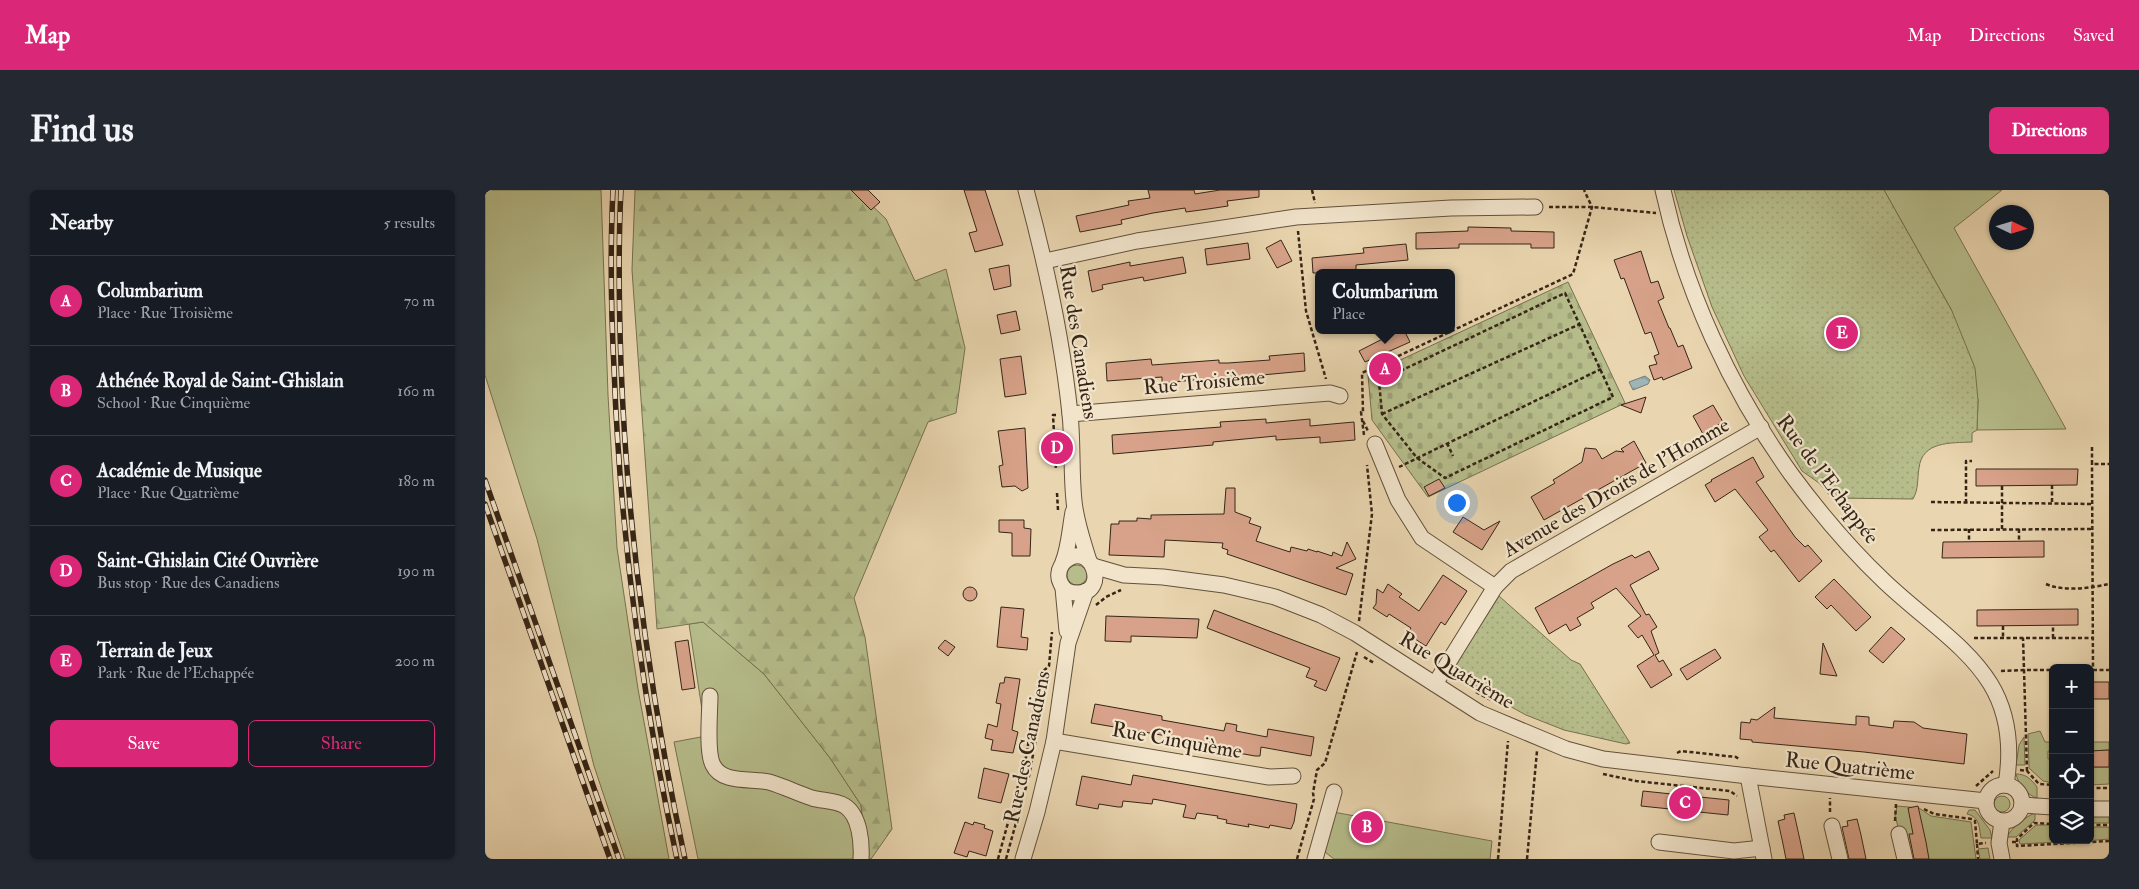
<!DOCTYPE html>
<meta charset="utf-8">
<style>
body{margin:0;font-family:"IM FELL Double Pica",serif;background:#242831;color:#f1f3f6}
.controls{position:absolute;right:15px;bottom:15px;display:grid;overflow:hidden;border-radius:8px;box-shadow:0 1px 4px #0004}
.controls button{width:45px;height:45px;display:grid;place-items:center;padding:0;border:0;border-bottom:1px solid #363941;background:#171b24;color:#f1f3f6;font:25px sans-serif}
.compass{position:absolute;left:1504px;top:15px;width:45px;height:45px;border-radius:50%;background:#171b24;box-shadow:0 1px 4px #0004;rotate:94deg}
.you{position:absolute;left:971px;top:312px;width:18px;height:18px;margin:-12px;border:4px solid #fff;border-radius:50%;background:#1a73e8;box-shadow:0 0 0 8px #1a73e833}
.badge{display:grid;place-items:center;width:32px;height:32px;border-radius:50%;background:#db2777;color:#fff;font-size:16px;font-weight:700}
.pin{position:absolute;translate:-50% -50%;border:2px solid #fff;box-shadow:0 1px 5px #0006}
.popup{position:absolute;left:830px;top:79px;width:140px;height:65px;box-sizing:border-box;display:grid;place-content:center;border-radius:8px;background:#171b24;filter:drop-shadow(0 1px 4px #0005);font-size:16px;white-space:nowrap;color:#9ea1a6}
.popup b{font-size:19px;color:#f1f3f6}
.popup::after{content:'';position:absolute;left:50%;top:100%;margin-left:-10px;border:10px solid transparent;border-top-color:#171b24}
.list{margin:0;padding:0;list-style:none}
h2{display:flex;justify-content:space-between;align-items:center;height:65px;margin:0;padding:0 20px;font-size:21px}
h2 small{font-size:16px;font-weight:400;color:#9ea1a6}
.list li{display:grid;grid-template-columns:32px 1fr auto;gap:15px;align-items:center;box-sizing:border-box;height:90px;padding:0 20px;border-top:1px solid #363941}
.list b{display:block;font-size:19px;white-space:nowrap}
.list p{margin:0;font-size:16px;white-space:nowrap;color:#9ea1a6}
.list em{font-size:16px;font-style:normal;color:#9ea1a6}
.actions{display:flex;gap:10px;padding:15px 20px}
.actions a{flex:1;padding:11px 0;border:1px solid #db2777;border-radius:8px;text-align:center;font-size:18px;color:#db2777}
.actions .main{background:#db2777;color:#fff}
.icon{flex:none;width:28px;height:28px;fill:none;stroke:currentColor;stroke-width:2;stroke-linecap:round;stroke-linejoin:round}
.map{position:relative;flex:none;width:1624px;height:669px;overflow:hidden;border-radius:8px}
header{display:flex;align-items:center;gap:30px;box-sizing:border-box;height:70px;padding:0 25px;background:#db2777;color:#fff}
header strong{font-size:24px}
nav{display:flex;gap:28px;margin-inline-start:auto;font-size:18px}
.intro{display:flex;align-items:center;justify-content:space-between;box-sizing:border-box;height:120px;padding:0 30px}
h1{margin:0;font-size:35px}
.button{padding:12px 22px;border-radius:8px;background:#db2777;color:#fff;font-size:18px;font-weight:700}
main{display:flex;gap:30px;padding:0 30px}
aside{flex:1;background:#171b24;border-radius:8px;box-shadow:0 1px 4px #0004}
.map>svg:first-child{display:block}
.green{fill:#b6bd8b;stroke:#767150}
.forest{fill:url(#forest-firs);stroke:#767150}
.cemetery{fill:url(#cemetery-stones);stroke:#767150}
.park{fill:url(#park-dots);stroke:#767150}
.water{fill:url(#water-ripples);stroke:#747b77}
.building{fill:#d7a289;stroke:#362516}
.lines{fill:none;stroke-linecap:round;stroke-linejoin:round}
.minor-casing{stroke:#63513c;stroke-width:17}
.path{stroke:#362516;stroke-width:2.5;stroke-dasharray:4 2.5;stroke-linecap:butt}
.minor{stroke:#f1e4cb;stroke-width:15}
.rail-casing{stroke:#362516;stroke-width:5.5}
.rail{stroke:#f1e4cb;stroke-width:4;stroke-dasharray:11;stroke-linecap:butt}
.labels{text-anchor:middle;stroke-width:4.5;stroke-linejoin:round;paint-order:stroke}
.street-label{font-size:21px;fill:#362516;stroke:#f1e4cb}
</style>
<header>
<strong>Map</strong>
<nav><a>Map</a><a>Directions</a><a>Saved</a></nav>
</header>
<div class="intro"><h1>Find us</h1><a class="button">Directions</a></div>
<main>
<aside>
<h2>Nearby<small>5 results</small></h2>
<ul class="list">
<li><span class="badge">A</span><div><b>Columbarium</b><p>Place · Rue Troisième</p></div><em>70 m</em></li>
<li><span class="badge">B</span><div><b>Athénée Royal de Saint-Ghislain</b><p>School · Rue Cinquième</p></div><em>160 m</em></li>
<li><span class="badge">C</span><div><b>Académie de Musique</b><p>Place · Rue Quatrième</p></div><em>180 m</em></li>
<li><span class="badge">D</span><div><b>Saint-Ghislain Cité Ouvrière</b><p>Bus stop · Rue des Canadiens</p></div><em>190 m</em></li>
<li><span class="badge">E</span><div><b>Terrain de Jeux</b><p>Park · Rue de l'Echappée</p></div><em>200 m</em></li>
</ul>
<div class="actions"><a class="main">Save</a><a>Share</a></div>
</aside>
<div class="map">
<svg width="1624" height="669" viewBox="0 0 1624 669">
<defs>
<pattern id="forest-firs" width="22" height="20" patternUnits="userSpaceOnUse" patternTransform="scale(1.25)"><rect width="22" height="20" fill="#b6bd8b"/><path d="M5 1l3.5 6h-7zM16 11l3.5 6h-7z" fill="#9da277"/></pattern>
<pattern id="cemetery-stones" width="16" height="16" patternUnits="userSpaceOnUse" patternTransform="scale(1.25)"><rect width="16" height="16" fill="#b6bd8b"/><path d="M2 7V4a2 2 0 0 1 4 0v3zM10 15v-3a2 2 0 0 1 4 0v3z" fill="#9da277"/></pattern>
<pattern id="park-dots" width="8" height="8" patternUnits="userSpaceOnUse" patternTransform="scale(1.25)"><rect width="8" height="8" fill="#b6bd8b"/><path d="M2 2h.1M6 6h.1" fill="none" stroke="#9da277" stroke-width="1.8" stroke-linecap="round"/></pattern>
<pattern id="water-ripples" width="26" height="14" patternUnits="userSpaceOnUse" patternTransform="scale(1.25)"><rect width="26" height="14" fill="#9eb5b7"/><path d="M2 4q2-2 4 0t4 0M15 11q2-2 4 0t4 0" fill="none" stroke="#829394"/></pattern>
</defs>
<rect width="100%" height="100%" fill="#e9d5af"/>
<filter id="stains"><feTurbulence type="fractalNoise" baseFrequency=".004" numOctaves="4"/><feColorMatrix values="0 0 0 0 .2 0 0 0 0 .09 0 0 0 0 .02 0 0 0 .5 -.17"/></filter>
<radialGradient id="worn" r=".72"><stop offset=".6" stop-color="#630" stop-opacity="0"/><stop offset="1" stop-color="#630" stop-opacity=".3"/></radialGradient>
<g class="green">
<path d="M 0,0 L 116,0 L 123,205 L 132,358 L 153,499 L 184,669 L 140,669 L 109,576 L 52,349 L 0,185 Z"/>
<path d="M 1399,0 L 1517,0 L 1469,38 L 1581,239 L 1492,240 L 1493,210 L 1466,119 Z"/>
<circle cx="592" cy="385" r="10"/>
<path d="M 218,432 L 279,484 L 345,568 L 376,615 L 382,669 L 213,669 L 189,552 L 221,546 L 204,434 Z"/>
<path d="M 1555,541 L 1560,552 L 1568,552 L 1568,561 L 1563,561 L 1563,569 L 1566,569 L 1568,593 L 1558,591 L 1544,578 L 1543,544 Z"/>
<path d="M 1539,547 L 1540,575 L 1531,575 L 1534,555 Z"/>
<path d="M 1605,552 L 1624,552 L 1624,560 L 1605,561 Z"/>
<path d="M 1605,577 L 1624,577 L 1624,594 L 1605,595 Z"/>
<path d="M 1531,584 C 1541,584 1546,589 1552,597 L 1552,608 C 1542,605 1533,594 1531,584 Z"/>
<circle cx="1517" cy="614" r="8"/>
<path d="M 1412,616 L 1434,618 L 1446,626 L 1486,632 L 1491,669 L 1422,669 L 1410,626 Z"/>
<path d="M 1484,620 L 1490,620 L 1505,640 L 1507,648 L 1496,648 C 1494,637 1495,627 1482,624 Z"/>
<path d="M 848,622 L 1007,651 L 1005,669 L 849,669 L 840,662 Z"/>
<path d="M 1550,623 L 1550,630 L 1531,647 L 1522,647 C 1527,637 1540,627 1550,623 Z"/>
<path d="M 1624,626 L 1624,633 L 1605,633 L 1605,627 Z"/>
<path d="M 1551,635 L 1568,635 L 1568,650 L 1605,650 L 1605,637 L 1624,637 L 1624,649 L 1612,650 L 1535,654 L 1534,650 Z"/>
<path d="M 1503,658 L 1505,669 L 1495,669 L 1493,659 Z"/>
</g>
<path class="forest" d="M 150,0 L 371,0 L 401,29 L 430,91 L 461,79 L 480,158 L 471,223 L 443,232 L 369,408 L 380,447 L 407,639 L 386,669 L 382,669 L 376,615 L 345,568 L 279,484 L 218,432 L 172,439 L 147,80 Z"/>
<path class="cemetery" d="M 1083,92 L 1140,213 L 943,307 L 887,230 L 883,185 Z"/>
<g class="park">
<path d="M 1189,0 L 1399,0 L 1467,121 L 1490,178 L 1493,210 L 1492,240 L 1487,243 L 1487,252 C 1466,253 1437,251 1434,278 C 1432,290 1434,298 1428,309 L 1347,308 L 1334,293 L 1317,281 L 1259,186 L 1227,117 L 1202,46 Z"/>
<path d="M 1014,406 L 1086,470 L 1095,474 L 1145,553 L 1141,554 L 1079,540 L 1041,525 L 977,490 L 969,482 L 971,473 Z"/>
</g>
<path class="water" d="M 1160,186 L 1165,190 L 1163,194 L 1148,200 L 1144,192 Z"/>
<g class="building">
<path d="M 366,0 L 383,0 L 395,12 L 386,20 Z"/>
<path d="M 479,0 L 500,0 L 518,55 L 490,62 L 484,43 L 492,41 Z"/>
<path d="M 663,0 L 709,0 L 710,4 L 735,0 L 774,0 L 774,7 L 742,11 L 743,16 L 723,19 L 701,22 L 700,18 L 668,23 L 636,30 L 637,34 L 595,42 L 591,26 L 644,15 L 643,11 L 665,8 Z"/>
<path d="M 983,37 L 1026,38 L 1026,41 L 1069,42 L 1069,58 L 1046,58 L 1046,54 L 974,54 L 974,58 L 931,59 L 931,43 L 983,41 Z"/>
<path d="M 796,50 L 807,71 L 792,78 L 781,58 Z"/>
<path d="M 763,53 L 765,69 L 722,75 L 720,59 Z"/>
<path d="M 921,54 L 923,70 L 871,75 L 871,81 L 860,83 L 828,83 L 827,68 L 879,63 L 878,58 Z"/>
<path d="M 1156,61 L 1166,93 L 1173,91 L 1179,108 L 1173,111 L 1184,138 L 1185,138 L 1193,157 L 1198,155 L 1207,178 L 1178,190 L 1177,187 L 1169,190 L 1164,176 L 1172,174 L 1169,166 L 1174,164 L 1166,142 L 1160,144 L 1139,88 L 1136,89 L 1129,70 Z"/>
<path d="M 698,67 L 701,83 L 659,91 L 658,87 L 617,95 L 618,99 L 607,102 L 603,81 L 645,72 L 645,76 Z"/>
<path d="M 524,75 L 526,96 L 509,100 L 504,79 Z"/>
<path d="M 531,121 L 535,140 L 516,144 L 512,125 Z"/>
<path d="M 915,140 L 919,140 L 925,152 L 880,172 L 874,161 Z"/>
<path d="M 819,163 L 820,181 L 777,185 L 777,189 L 732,192 L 731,188 L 677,193 L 677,187 L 622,191 L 621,173 L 666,169 L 667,175 L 734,170 L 734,173 L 743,173 L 785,170 L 784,166 Z"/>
<path d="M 536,166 L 541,204 L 520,207 L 515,169 Z"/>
<path d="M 1161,207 L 1156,223 L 1136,215 Z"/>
<path d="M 1228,215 L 1238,232 L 1218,244 L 1208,226 Z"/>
<path d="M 781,229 L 781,233 L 825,229 L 825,236 L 869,232 L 870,250 L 835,253 L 835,247 L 791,250 L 791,246 L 728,252 L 728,255 L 628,264 L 627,245 L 736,237 L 735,232 Z"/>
<path d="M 540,238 L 543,298 L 537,301 L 530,296 L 517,297 L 514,276 L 518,275 L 513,241 Z"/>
<path d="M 1149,251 L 1161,273 L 1059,330 L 1046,307 L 1070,293 L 1068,290 L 1097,272 L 1100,258 L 1111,259 L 1117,269 L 1131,261 L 1139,262 L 1136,259 Z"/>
<path d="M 1268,267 L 1279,287 L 1271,292 L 1310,347 L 1320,357 L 1323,355 L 1337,371 L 1314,392 L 1289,360 L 1286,362 L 1274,347 L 1283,340 L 1250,299 L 1230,312 L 1220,295 L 1227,291 L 1226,290 Z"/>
<path d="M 1491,279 L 1593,279 L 1592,295 L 1491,296 Z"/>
<path d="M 954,289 L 960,298 L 944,306 L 939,297 Z"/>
<path d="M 741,298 L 750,298 L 750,322 L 766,328 L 764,333 L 776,337 L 771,351 L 805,362 L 806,357 L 822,361 L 823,359 L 832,362 L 832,361 L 847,366 L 848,362 L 857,366 L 862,352 L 871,369 L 851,378 L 868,384 L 861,405 L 742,364 L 743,360 L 737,358 L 738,353 L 680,350 L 679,367 L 624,365 L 626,334 L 634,334 L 634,331 L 652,331 L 652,328 L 666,329 L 666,325 L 739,324 Z"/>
<path d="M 978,327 L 999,340 L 1015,331 L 997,360 L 968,342 Z"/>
<path d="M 514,330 L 539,330 L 539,338 L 546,339 L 545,366 L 527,366 L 527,343 L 514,342 Z"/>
<path d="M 1559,351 L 1559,367 L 1457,368 L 1458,352 Z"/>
<path d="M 1164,361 L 1174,379 L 1145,395 L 1161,425 L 1164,424 L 1172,437 L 1166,441 L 1174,463 L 1170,465 L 1174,472 L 1178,470 L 1187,485 L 1166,498 L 1152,476 L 1169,465 L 1157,445 L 1153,448 L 1143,436 L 1156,426 L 1131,398 L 1106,413 L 1109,418 L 1092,428 L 1096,435 L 1085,441 L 1081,434 L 1064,444 L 1050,418 L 1128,374 L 1147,365 L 1150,368 Z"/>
<path d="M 958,385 L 982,401 L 960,435 L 956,432 L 941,456 L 922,444 L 926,438 L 904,424 L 902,427 L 888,418 L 891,414 L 892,399 L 898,403 L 903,394 L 917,404 L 914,407 L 934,421 Z"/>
<path d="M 1349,389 L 1386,427 L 1371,441 L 1346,415 L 1342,419 L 1330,407 Z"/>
<circle cx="485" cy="404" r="7"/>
<path d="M 516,417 L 539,419 L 536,447 L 543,448 L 542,460 L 512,457 Z"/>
<path d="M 1593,419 L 1593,435 L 1492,436 L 1492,420 Z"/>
<path d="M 729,420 L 855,468 L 841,501 L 829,496 L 832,491 L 821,487 L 825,478 L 722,438 Z"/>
<path d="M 621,426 L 714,429 L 712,448 L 646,446 L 646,452 L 620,451 Z"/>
<path d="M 1406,437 L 1420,449 L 1398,473 L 1384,461 Z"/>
<path d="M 203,450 L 210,498 L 197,500 L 190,452 Z"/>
<path d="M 460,450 L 470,457 L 463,466 L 453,458 Z"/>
<path d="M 1338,453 L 1352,486 L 1335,484 Z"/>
<path d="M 1230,459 L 1236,468 L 1202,490 L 1195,479 Z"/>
<path d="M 520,487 L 535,489 L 527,540 L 533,542 L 528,563 L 506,560 L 508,550 L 500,548 L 503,534 L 512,537 L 516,514 L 511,513 L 515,493 L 519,493 Z"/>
<rect x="1605" y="492" width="19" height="17"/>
<path d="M 610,514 L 677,526 L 677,530 L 739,541 L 741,533 L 752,535 L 751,541 L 782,547 L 783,539 L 829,547 L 826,566 L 776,557 L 775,566 L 770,566 L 681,550 L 682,546 L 606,533 Z"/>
<path d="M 1290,517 L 1289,528 L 1371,535 L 1371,526 L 1384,527 L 1384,535 L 1408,538 L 1409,531 L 1429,532 L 1438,538 L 1482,544 L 1479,574 L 1379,562 L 1267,552 L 1267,550 L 1255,549 L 1256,532 L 1265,533 L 1266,529 L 1272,530 Z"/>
<path d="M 1624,560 L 1624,577 L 1605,577 L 1605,561 Z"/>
<path d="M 499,578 L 524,584 L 516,613 L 493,608 Z"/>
<path d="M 648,585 L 812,614 L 809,632 L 806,639 L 785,635 L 784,638 L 763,634 L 764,637 L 741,633 L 742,630 L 732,628 L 733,626 L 712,623 L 710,629 L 698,627 L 701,615 L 668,609 L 667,614 L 638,611 L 637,617 L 633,617 L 614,614 L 613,619 L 591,615 L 597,586 L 646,595 Z"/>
<path d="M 1158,601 L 1244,610 L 1243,625 L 1156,616 Z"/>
<path d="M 1433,616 L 1441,652 L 1444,669 L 1429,669 L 1424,644 L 1428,644 L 1423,618 Z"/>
<path d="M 1309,623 L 1315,650 L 1319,669 L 1301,669 L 1298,654 L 1293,631 L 1300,629 L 1299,625 Z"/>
<path d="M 1372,629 L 1376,645 L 1381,669 L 1364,669 L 1357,637 L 1363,636 L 1362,631 Z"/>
<path d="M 480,632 L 488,635 L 489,632 L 500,635 L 499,638 L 508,641 L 501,666 L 484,661 L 482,667 L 469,663 Z"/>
</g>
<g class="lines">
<g class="minor-casing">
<g id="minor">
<path d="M 541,0 C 561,74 577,147 585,224 C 588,253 586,282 589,311 C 591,332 598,351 604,371"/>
<path d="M 1178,0 C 1200,101 1246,200 1306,284 C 1334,322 1365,359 1400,392 C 1468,456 1539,485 1521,595"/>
<path d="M 560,71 L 652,51 L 811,27 L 966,18 L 1050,17"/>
<path d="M 585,224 L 845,203 L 855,206"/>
<path d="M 890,254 L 913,310 L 937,348 L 1010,397"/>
<path d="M 578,373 C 606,346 626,404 592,403 C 585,403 579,400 576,394 C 574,390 573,387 574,383 C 574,378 577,376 578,372 C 584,357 585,338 588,322"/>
<path d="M 608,376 L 639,385 L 678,387 L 739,395 L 790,407 L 836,425 L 870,443 L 995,523 L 1081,559 L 1118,569 L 1263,586 L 1501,611"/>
<path d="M 578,398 L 582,441"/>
<path d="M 950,494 L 1010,397 L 1026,381 L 1276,237"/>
<path d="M 225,506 C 225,522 221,562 228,575 C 237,594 267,588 284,592 C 298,596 312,603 327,608 C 337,611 350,610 360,616 C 375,626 377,653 376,669"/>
<path d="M 569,551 L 784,587 L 808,586"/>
<path d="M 1263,586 L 1279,669"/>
<circle cx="1519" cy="613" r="18"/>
<path d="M 1537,615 L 1568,617"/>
<path d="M 1605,619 L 1624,619"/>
<path d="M 1347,636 L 1355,669"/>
<path d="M 1414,644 L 1420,669"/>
<path d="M 1174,652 L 1249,661 L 1277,658"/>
<path d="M 538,669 L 552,622 L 569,551 L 583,453 L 601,401"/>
<path d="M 830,669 L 849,602"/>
<path d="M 1517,669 L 1514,653 L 1517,632"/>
</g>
</g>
<g class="path">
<path d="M 827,0 L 830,13"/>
<path d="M 1064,17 L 1107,17 L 1171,23"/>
<path d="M 813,41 L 821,121 L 841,189"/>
<path d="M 1080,103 L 1128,207 L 960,288 L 932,268 L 897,224 L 894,191 Z"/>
<path d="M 897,224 L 1095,134"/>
<path d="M 571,225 L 568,225 L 571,280"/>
<path d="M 878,231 L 883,241"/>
<path d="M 879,245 L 876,222 L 878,222 L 877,183 L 1088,84 L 1107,17 L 1099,0"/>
<path d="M 962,253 L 968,266"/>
<path d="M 1607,257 L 1607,274 L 1624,274"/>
<path d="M 914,277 L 1116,179"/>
<path d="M 1567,295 L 1567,313"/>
<path d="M 1517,296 L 1517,339"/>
<path d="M 572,303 L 573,320"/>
<path d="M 1446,312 L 1607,314"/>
<path d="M 1481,313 L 1481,271 L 1487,271"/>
<path d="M 1484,339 L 1484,352"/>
<path d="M 1534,339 L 1534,351"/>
<path d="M 1446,340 L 1607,339"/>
<path d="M 1561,394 C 1579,402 1605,398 1624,394"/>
<path d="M 611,415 L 621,407 L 636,400"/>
<path d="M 874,431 L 887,324 L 882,275"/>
<path d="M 1518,436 L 1518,448"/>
<path d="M 1489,448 L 1608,448"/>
<path d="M 1568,448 L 1568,436"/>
<path d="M 879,467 L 889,473"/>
<path d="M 1605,480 L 1608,480 L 1607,274"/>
<path d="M 1608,480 L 1624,480"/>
<path d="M 1516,481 L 1539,480 L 1538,448"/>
<path d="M 991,502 L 1008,511"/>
<path d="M 1192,563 L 1196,561 L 1251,567 L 1255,570"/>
<path d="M 1535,580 L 1542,581 L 1554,594 L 1568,595"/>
<path d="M 1542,581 L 1539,480 L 1568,480"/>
<path d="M 1118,584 L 1151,591 L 1245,601 L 1252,606"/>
<path d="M 1491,596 L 1508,581"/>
<path d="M 1605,598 L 1624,598"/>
<path d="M 1439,619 L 1449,624 L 1487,629 L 1490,631 L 1492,654 L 1501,653"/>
<path d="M 1345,622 L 1345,608"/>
<path d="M 1410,631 L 1411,614"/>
<path d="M 1605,635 L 1624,635"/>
<path d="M 1527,652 L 1532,652 L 1532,656 L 1624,651"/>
<path d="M 1532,652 L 1532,649 L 1549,633 L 1568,634"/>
<path d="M 1492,654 L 1493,669"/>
<path d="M 513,669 L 541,567 L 555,484 L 564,476 L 567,442"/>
<path d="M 521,669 L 544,586 L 563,484"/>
<path d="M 812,669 L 829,609 L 828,603 L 832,580 L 840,573 L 872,462"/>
<path d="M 1013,669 L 1023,551"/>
<path d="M 1042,669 L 1052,561"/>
</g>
<use href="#minor" class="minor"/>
<g class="rail-casing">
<g id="rail">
<path d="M 128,0 C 125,59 126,119 129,178 C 135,344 157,507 192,669"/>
<path d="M 136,0 C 133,58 134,116 136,174 C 142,341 165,506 200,669"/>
<path d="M 0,290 L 134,669"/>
<path d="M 0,314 L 125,669"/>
</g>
</g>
<use href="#rail" class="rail"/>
</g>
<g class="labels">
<g class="street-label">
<text transform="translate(594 152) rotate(81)" y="7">Rue des Canadiens</text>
<text transform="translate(719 192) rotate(-5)" y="7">Rue Troisième</text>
<text transform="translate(1343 289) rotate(53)" y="7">Rue de l'Echappée</text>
<text transform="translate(1131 297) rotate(-30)" y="7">Avenue des Droits de l'Homme</text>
<text transform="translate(972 480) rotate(31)" y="7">Rue Quatrième</text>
<text transform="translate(692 550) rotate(10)" y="7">Rue Cinquième</text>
<text transform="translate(542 557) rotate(-78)" y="7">Rue des Canadiens</text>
<text transform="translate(1365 576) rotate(6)" y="7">Rue Quatrième</text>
</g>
</g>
<rect width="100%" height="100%" filter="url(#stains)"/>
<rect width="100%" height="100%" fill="url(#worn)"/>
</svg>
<div class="controls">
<button>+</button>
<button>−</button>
<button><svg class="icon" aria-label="locate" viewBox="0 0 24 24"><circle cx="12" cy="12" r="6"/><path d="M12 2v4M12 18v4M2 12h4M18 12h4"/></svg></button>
<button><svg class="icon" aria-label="layers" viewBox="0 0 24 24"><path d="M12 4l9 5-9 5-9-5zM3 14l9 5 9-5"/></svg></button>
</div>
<svg class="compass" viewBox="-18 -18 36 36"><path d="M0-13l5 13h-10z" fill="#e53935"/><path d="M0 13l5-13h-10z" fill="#9ea1a6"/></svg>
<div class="you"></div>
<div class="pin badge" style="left:900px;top:179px">A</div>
<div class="popup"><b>Columbarium</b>Place</div>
<div class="pin badge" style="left:882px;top:637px">B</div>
<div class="pin badge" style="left:1200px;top:613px">C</div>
<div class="pin badge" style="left:572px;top:258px">D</div>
<div class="pin badge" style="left:1357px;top:143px">E</div>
</div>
</main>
